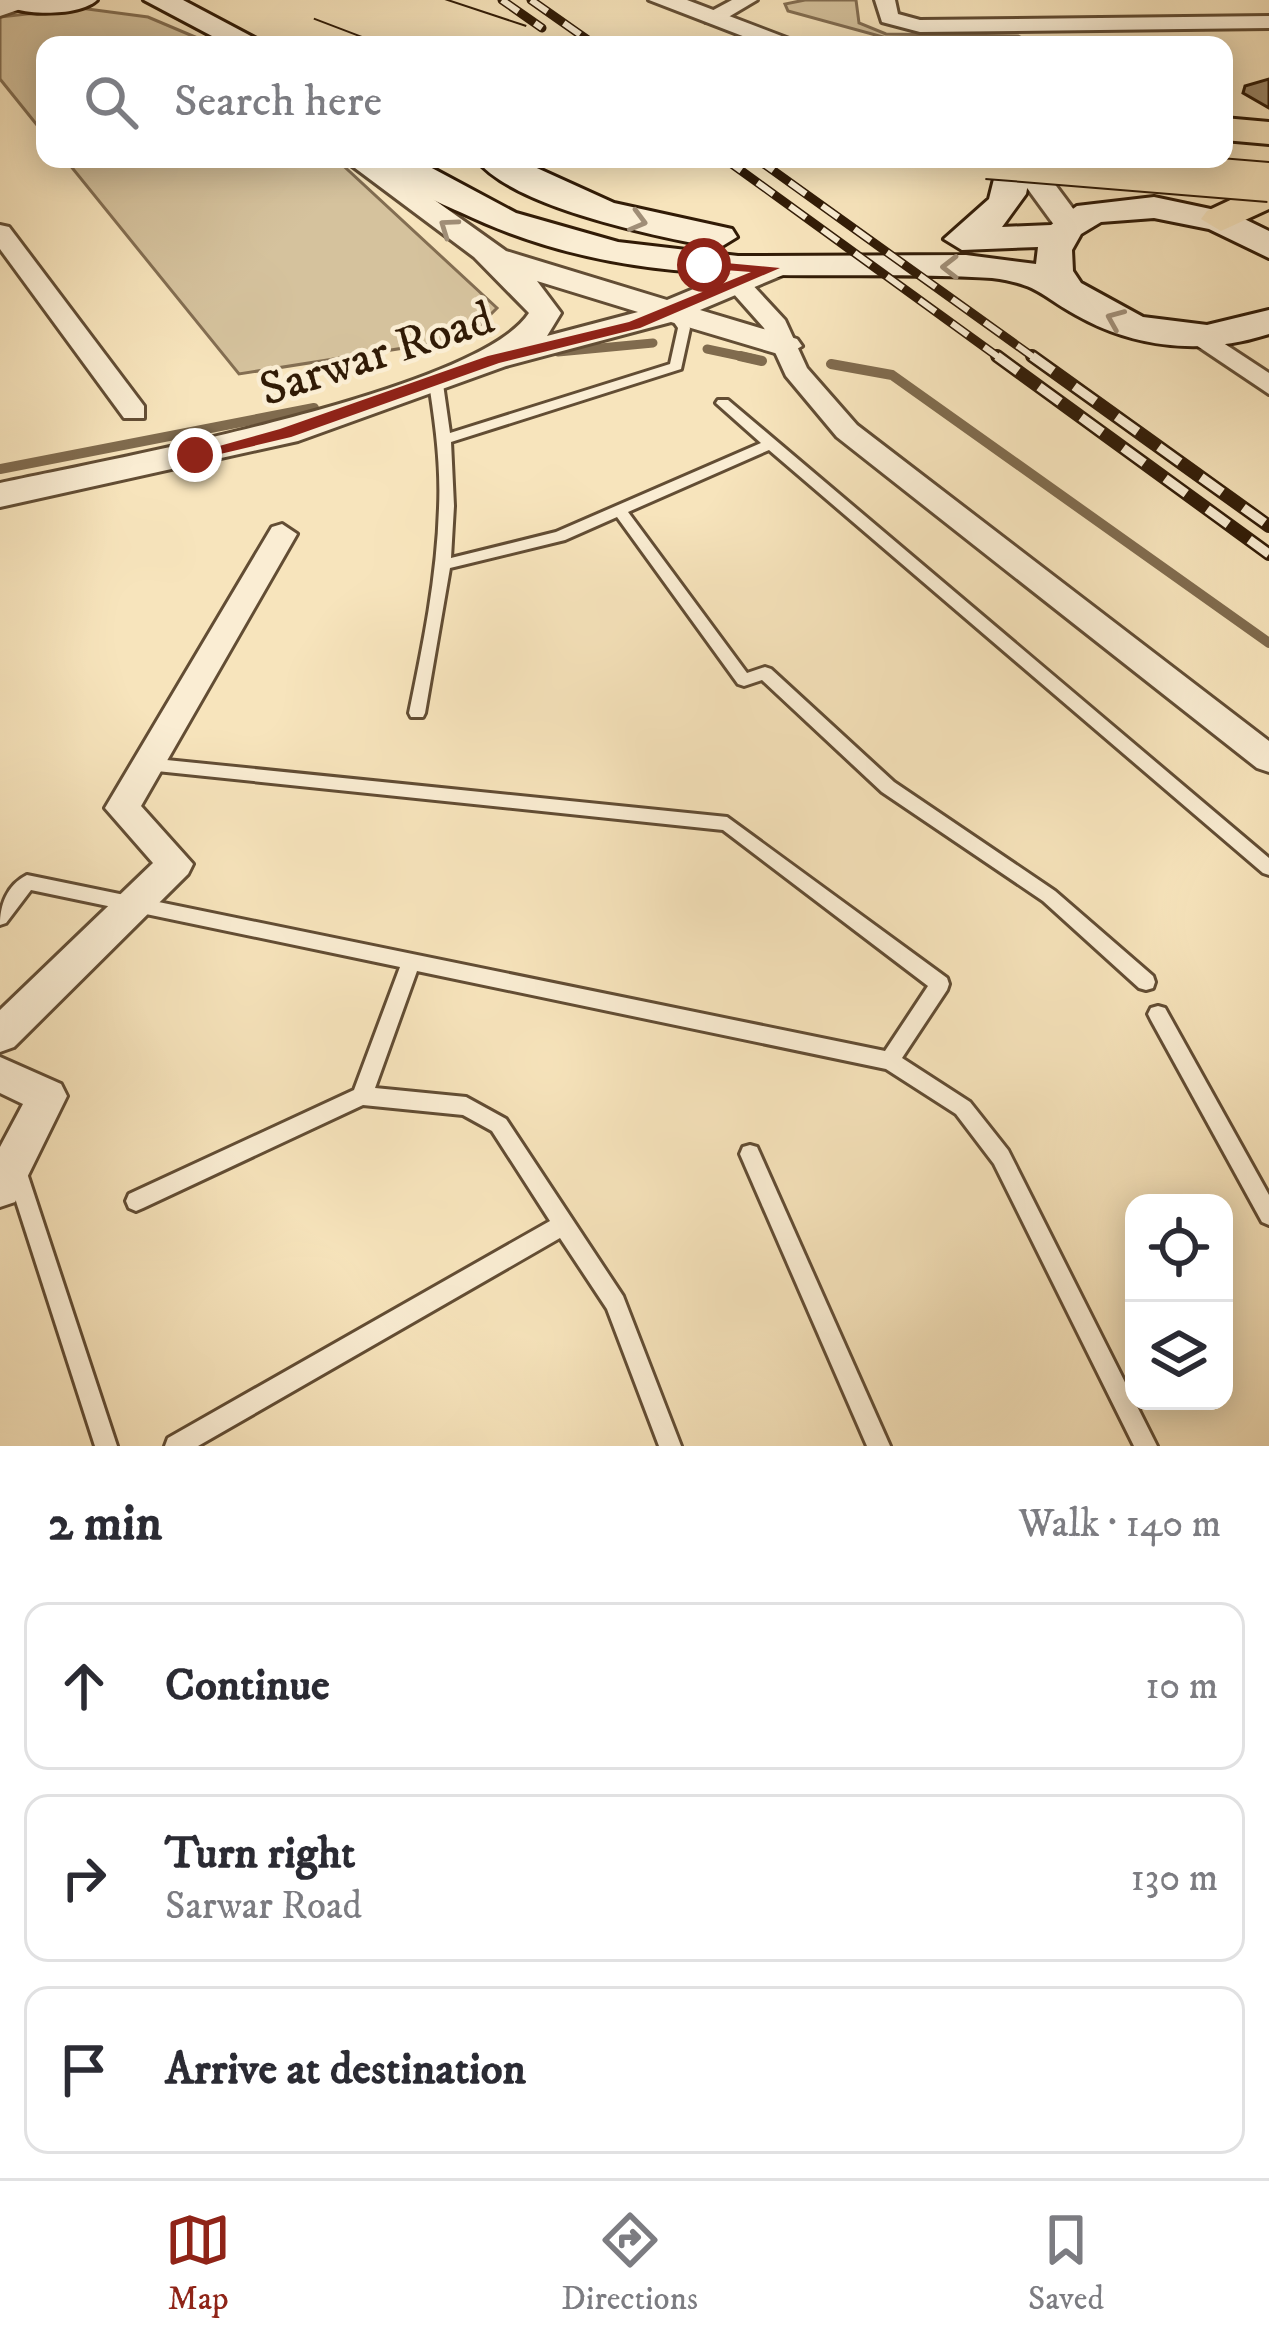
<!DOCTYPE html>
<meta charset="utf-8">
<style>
body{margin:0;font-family:"IM FELL DW Pica",serif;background:#f2f2f3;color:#2b2b33}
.controls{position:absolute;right:36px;bottom:36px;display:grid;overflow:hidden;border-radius:24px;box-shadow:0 6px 30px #0003}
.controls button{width:108px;height:108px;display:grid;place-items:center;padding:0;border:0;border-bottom:3px solid #e1e1e2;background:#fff;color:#2b2b33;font:60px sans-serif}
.stop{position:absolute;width:36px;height:36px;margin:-27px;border:9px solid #8f2418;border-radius:50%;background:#fff}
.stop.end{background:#8f2418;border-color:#fff;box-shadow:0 3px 12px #0008}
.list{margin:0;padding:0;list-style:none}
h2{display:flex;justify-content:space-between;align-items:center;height:156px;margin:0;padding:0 48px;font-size:51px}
h2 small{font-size:39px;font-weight:400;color:#7c7c81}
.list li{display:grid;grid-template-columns:78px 1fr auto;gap:36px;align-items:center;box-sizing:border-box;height:168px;margin:0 24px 24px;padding:0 24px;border:3px solid #e1e1e2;border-radius:24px}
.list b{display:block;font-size:45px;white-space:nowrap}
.list p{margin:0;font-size:39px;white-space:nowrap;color:#7c7c81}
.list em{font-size:39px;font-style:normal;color:#7c7c81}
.icon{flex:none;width:66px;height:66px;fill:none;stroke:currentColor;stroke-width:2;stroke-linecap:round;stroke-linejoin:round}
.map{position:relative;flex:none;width:1269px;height:1446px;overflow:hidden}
.search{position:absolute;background:#fff;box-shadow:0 6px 30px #0003;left:36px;right:36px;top:36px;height:132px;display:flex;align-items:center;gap:30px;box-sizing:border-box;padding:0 42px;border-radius:24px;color:#7c7c81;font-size:45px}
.sheet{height:732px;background:#fff}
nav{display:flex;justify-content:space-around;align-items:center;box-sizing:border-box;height:168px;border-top:3px solid #e1e1e2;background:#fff;font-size:33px;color:#7c7c81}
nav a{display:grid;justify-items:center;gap:6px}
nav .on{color:#8f2418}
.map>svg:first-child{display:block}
.green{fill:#d5c29d;stroke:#836e52;stroke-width:3}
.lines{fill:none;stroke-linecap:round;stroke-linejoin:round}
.stream-far1{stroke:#806b4e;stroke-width:9}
.stream{stroke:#806b4e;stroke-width:10}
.building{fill:#988465;stroke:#311b06;stroke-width:3}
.service-casing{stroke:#624d34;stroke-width:6}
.minor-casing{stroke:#624d34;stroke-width:6}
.tertiary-casing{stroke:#624d34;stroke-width:6}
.secondary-casing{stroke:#311b06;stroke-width:6}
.primary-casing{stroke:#311b06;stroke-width:6}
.service{fill:#faedd3;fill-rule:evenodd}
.minor{fill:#faedd3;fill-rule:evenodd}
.tertiary{fill:#faedd3;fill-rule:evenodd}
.secondary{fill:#faedd3;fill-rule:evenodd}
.primary{fill:#f7e4bc;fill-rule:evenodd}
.rail-far1-casing{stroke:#311b06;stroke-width:9}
.rail-casing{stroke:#311b06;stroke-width:14}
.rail-far1{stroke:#faedd3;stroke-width:6;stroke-dasharray:20;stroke-linecap:butt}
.rail{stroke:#faedd3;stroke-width:9;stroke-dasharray:26;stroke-linecap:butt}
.primary-bridge-casing{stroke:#311b06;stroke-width:42;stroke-linecap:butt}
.primary-bridge{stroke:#f7e4bc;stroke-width:38}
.oneway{stroke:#a08e77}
.route{fill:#8f2418}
.labels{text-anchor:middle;stroke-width:9;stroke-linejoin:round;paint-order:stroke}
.street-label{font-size:48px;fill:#311b06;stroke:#faedd3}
</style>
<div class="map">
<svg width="1269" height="1446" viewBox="0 0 1269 1446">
<rect width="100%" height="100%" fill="#f7e4bc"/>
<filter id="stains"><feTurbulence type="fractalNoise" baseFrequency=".00167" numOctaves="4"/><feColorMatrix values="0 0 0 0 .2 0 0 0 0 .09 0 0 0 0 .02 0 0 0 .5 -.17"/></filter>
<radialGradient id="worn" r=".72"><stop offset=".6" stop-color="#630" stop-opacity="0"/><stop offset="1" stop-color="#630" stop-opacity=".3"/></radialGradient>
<g class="green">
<path d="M 805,0 L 856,0 L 859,23 L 886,34 L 1018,36 L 1036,45 L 912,45 L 788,11 L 785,4 Z"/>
<path d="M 80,8 L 148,17 L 214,45 L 45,45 L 45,135 L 0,79 L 0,17 Z"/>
<path d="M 65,159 L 336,159 L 497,308 L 467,338 L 239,374 Z"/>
</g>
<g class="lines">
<g class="stream-far1">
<path d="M 707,349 L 754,359"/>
<path d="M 558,352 L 653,343"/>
</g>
<g class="stream">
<path d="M 740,356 L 762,361"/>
<path d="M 831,364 L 892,375 L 1269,643"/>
<path d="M 0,469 L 314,408"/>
</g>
</g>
<path class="building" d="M 1269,79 L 1269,108 L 1243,93 L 1245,86 Z"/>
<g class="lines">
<g class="service-casing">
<g id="service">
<path d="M 673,308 L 678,309 L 690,328 L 681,369 L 451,442 L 454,506 L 451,558 L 556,532 L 761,443 L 716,403 L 718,400 L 728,400 L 1269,858 L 1269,875 L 1263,873 L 769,450 L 628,512 L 747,673 L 765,667 L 771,669 L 894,782 L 1055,891 L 1153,976 L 1155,982 L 1153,988 L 1146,990 L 1139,988 L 1043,901 L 882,792 L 762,680 L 744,686 L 738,684 L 617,517 L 565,540 L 450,568 L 425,713 L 423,717 L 411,717 L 409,713 C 423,645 437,577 439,508 C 441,464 435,421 428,377 L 435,373 L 442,377 L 450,433 L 670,364 L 678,328 L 667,312 Z"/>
<path d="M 147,758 L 727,817 L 947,978 L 949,984 L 947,990 L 902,1058 L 970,1102 L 1008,1150 L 1157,1446 L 1134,1446 L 994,1164 L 956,1114 L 886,1069 L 417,971 L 375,1088 L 466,1097 L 506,1119 L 623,1296 L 681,1446 L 659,1446 L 607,1309 L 560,1238 L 198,1446 L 165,1446 L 168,1438 L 550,1221 L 492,1131 L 463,1115 L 363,1105 L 143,1208 L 136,1211 L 129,1208 L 126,1201 L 129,1194 L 354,1090 L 400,967 L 31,890 L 6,923 L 0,925 C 0,905 7,885 27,875 L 885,1051 L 928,986 L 723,830 L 147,770 L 141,769 L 139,764 L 141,759 Z"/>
<path d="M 1158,1006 L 1165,1008 L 1269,1195 L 1269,1225 L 1262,1222 L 1151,1020 L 1148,1014 L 1151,1008 Z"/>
<path d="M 750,1145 L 757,1147 L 890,1446 L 867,1446 L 740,1154 L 743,1147 Z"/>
<path d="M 15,1158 L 22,1160 L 25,1167 L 117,1446 L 95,1446 L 5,1167 L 8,1160 Z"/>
</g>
</g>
<g class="minor-casing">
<g id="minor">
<path d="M 732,0 L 757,0 L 720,22 L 706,22 L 706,14 Z"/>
<path d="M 875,0 L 895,0 L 898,14 L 920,20 L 1269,16 L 1269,28 L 920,32 L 882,22 Z"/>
<path d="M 0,225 L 9,227 L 144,406 L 144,418 L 124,418 L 0,249 Z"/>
<path d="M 738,276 L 747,279 L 785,320 L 807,368 L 857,425 L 1269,741 L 1269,772 L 1257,768 L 837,437 L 786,376 L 764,328 L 725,284 Z"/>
<path d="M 1202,329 L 1269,373 L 1269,394 L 1193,343 L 1193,331 Z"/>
<path d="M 282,524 L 297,534 L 141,806 L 193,864 L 188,874 L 14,1047 L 0,1052 L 0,1010 L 153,863 L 105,808 L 272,527 Z"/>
<path d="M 0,1057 L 61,1084 L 67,1096 L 15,1202 L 0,1207 L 0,1147 L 23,1104 L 0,1093 Z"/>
</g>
</g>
<g class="tertiary-casing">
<g id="tertiary">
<path d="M 0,0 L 36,0 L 38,3 L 0,16 Z"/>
<path d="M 649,0 L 687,0 L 805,45 L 766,45 Z"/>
<path d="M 343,159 L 377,159 L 506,251 L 667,300 L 761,261 L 783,261 L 788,268 L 783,275 L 700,310 L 797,339 L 802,346 L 785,356 L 671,322 L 506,366 L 298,441 L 0,507 L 0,483 C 102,461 478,392 529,313 L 474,257 ZM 537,281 L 638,312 L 547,336 L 561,313 Z"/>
<path d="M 1006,159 L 1036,159 L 1086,226 L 1082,233 L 1060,233 Z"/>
</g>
</g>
<g class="secondary-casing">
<g id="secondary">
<path d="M 12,0 L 97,0 C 81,15 36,15 15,9 Z"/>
<path d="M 144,0 L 183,0 L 268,45 L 229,45 Z"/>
<path d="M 375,159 L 415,159 L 516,213 L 618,242 L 738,256 L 966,255 L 1036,264 L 1038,247 L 962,250 L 944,239 L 989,199 L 999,159 L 1033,159 L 1026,194 L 1002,227 L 1051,225 L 1077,206 L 1154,197 L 1234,214 L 1269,231 L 1269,258 L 1209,229 L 1154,218 L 1101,222 L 1081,234 L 1072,250 L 1073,271 L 1081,283 L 1143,317 L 1207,325 L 1269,310 L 1269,334 C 1204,355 1136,349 1076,315 C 1040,295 1038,284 992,278 C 802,267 641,299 460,212 C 433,200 393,183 375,159 Z"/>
<path d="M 476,159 L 517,159 L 614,203 L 732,229 L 737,237 L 719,248 C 660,237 513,208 476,159 Z"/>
</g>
</g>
<g class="primary-casing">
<g id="primary">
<path d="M 1224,118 L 1269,122 L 1269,144 L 1224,140 Z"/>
<path d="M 1269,182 L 1269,209 L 1221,231 L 1201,219 L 1207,211 Z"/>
</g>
</g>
<use href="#service" class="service"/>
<use href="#minor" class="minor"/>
<use href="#tertiary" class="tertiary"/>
<use href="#secondary" class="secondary"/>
<use href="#primary" class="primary"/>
<g class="rail-far1-casing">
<g id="rail-far1">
<path d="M 502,0 L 542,28"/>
<path d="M 531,0 L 595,45"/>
<path d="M 725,159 L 1001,359"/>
<path d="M 757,159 L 1036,359"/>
</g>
</g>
<g class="rail-casing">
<g id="rail">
<path d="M 997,356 L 1269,554"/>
<path d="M 1032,356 L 1269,526"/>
</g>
</g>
<use href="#rail-far1" class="rail-far1"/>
<use href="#rail" class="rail"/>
<g class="primary-bridge-casing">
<g id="primary-bridge">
<path d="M 321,0 L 418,37"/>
<path d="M 384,0 L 520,45"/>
<path d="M 987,159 L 1269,182"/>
</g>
</g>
<use href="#primary-bridge" class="primary-bridge"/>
</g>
<defs><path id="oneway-chevron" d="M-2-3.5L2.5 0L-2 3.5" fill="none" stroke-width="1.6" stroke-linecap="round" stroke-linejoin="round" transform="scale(3)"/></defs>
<g class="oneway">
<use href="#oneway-chevron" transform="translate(638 221) rotate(15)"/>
<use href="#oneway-chevron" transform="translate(448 227) rotate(-145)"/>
<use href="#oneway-chevron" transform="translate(950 267) rotate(-180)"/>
<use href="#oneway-chevron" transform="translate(1115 319) rotate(-157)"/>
</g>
<path class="route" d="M 704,261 L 780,268 L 640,328 L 499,363 L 291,437 L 195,460 L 187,455 L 280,429 L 488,356 L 629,322 L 751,272 L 698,268 Z"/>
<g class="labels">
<g class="street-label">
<text transform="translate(376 352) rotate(-18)" y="17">Sarwar Road</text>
</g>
</g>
<rect width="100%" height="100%" filter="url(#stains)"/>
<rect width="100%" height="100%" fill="url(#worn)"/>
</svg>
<div class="controls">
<button><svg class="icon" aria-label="locate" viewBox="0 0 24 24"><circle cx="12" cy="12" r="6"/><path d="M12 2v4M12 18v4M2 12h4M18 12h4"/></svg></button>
<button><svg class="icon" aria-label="layers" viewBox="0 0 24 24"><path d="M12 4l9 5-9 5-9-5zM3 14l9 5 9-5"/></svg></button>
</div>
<div class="stop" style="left:704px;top:265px"></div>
<div class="stop end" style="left:195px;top:455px"></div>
<div class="search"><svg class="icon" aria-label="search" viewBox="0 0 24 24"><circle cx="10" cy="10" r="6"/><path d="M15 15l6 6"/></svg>Search here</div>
</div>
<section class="sheet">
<h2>2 min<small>Walk · 140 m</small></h2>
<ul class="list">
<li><svg class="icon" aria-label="ahead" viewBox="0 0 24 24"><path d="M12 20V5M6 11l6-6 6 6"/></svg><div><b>Continue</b></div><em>10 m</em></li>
<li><svg class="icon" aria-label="right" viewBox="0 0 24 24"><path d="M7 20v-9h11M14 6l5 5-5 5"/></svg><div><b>Turn right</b><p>Sarwar Road</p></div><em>130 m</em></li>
<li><svg class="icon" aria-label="arrive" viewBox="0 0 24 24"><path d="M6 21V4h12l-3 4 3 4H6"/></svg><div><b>Arrive at destination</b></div></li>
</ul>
</section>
<nav>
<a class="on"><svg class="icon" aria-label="map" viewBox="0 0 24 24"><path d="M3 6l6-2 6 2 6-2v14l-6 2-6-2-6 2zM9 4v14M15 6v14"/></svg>Map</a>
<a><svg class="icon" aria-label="directions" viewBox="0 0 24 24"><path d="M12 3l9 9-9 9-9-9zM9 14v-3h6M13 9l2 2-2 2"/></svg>Directions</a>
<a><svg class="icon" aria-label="saved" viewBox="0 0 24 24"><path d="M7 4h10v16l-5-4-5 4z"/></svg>Saved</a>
</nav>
